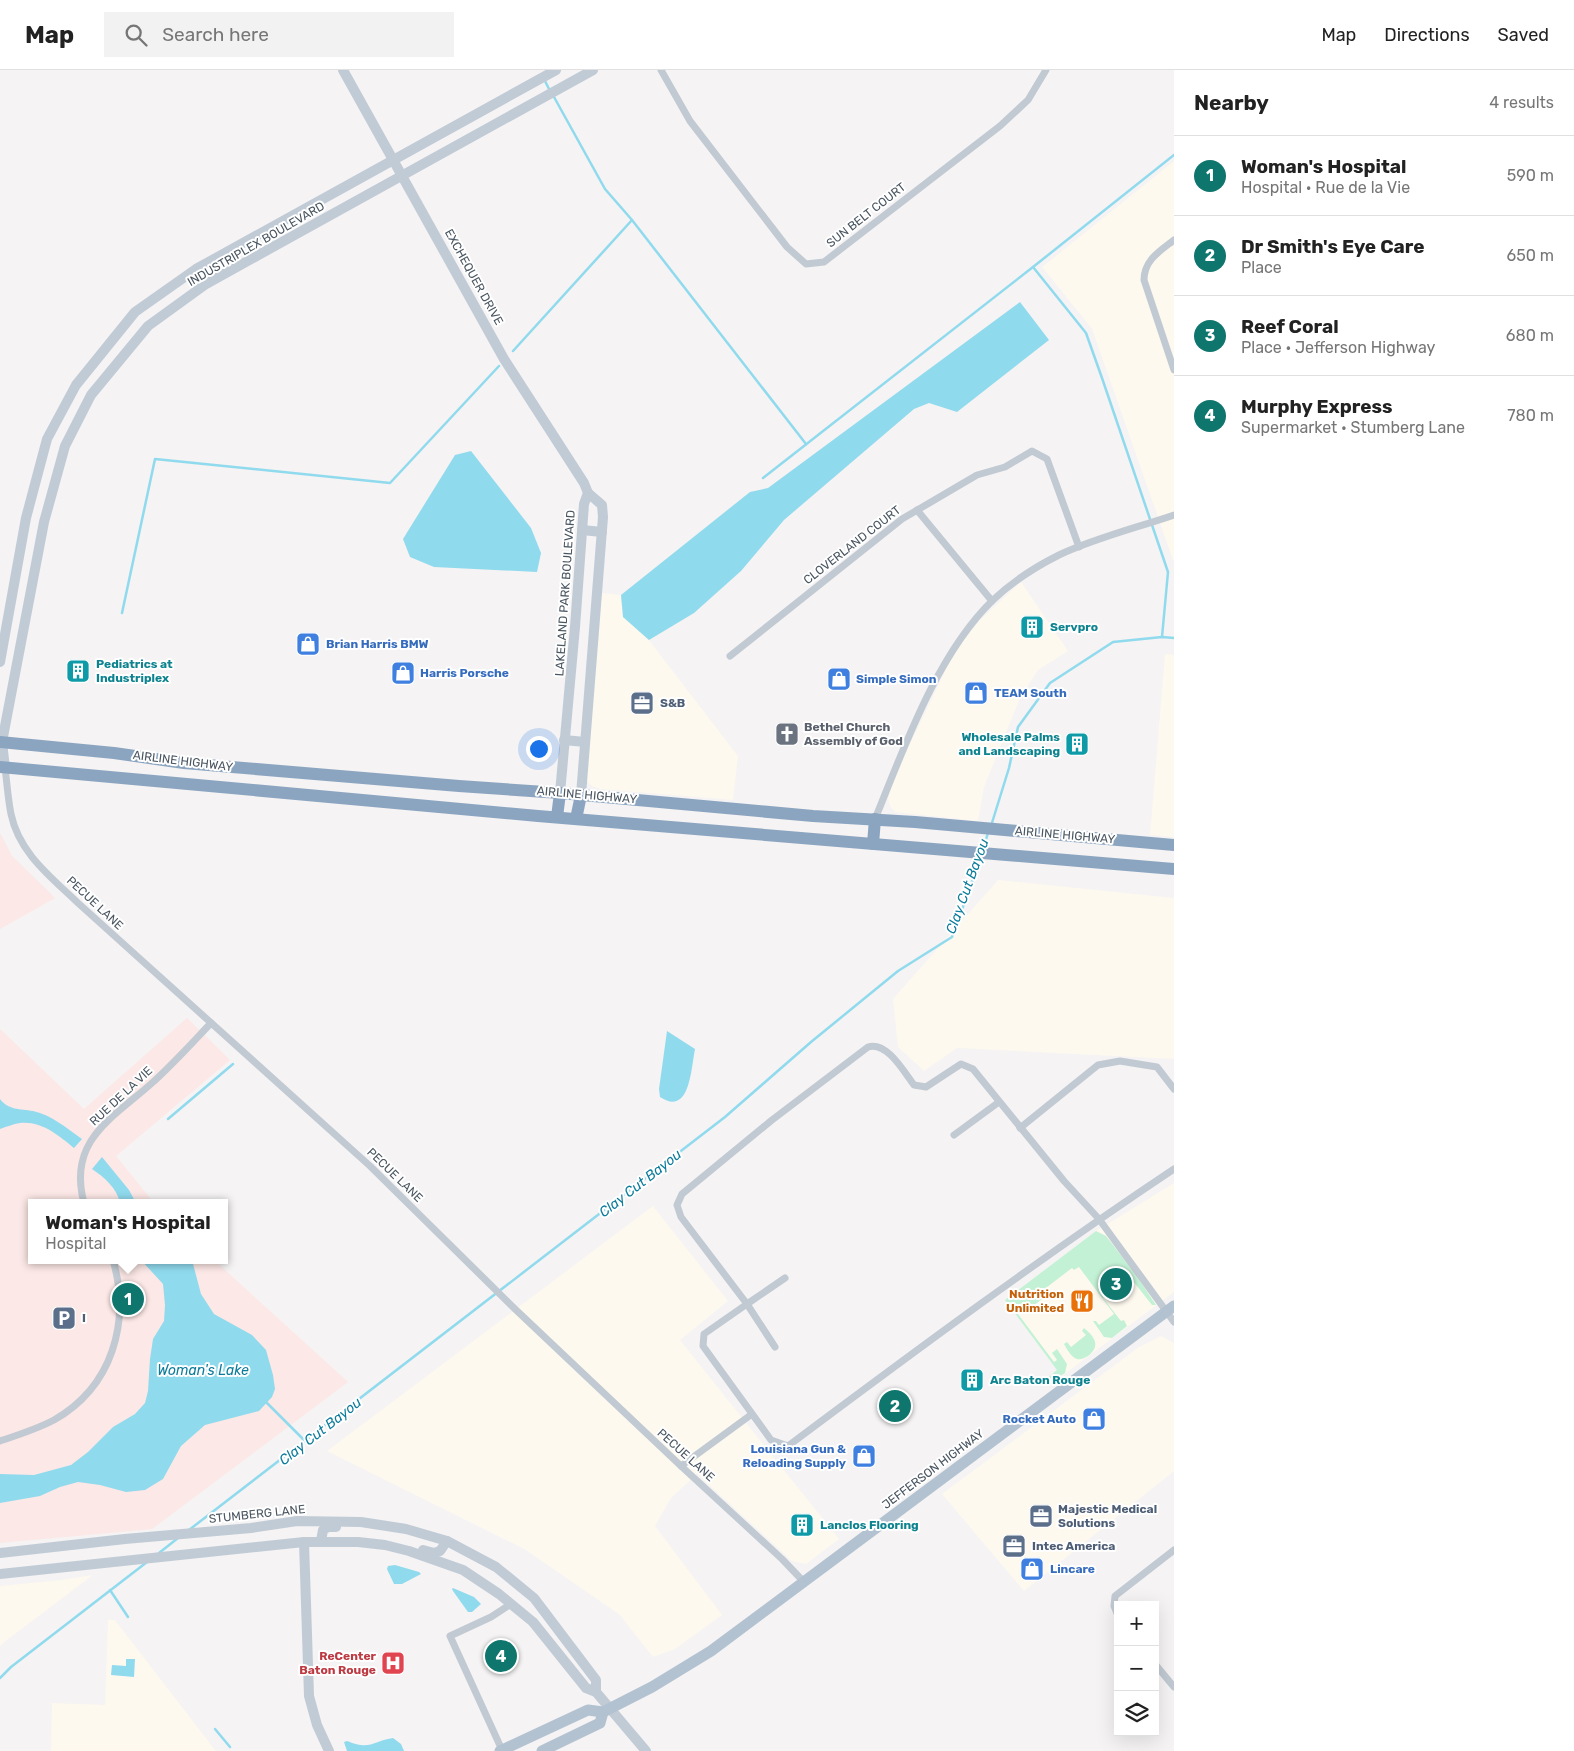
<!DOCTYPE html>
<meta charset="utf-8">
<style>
body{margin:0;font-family:Rubik,sans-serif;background:#f2f2f2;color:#222}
.controls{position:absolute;right:15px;bottom:15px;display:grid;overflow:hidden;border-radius:0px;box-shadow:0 5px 20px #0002}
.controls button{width:45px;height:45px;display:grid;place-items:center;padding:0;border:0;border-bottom:1px solid #e0e0e0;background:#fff;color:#222;font:25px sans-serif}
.you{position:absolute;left:538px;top:678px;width:18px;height:18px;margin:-12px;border:4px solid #fff;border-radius:50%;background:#1a73e8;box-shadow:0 0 0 8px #1a73e833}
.badge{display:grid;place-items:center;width:32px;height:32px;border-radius:50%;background:#0f766e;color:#fff;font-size:16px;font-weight:700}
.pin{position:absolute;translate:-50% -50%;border:2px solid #fff;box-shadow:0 1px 5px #0006}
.popup{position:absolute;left:28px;top:1129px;width:200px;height:65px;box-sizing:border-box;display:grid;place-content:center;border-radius:0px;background:#fff;filter:drop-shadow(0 1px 4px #0005);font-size:16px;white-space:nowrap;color:#767676}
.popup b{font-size:19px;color:#222}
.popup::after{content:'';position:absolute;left:50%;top:100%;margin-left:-10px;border:10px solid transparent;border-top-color:#fff}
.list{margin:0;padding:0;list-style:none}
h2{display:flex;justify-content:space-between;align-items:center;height:65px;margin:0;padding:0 20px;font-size:21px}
h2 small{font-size:16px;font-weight:400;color:#767676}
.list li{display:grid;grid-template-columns:32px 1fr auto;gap:15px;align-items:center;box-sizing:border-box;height:80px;padding:0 20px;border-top:1px solid #e0e0e0}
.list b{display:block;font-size:19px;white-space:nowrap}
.list p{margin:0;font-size:16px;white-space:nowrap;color:#767676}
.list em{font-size:16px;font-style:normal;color:#767676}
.icon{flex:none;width:28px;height:28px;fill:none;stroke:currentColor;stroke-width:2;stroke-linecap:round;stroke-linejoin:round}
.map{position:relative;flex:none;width:1174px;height:1681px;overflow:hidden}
header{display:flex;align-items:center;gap:30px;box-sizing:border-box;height:70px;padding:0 25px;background:#fff;border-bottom:1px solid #e0e0e0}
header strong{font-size:24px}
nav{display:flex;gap:28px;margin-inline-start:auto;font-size:18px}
.search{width:350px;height:45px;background:#f2f2f2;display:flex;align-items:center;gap:12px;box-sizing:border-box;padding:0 18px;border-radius:0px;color:#767676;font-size:19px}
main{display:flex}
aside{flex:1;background:#fff}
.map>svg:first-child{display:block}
.commercial{fill:#fdf9ef}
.medical{fill:#fce8e6}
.green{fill:#c3f1d5}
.water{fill:#90daee}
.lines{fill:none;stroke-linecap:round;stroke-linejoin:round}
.stream{stroke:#90daee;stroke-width:2.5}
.street{stroke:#c1cad2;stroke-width:7}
.secondary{stroke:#c1cbd6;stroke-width:10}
.primary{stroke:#b3c2d1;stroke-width:11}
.highway{stroke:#8ba5c1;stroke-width:12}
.labels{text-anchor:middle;stroke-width:4;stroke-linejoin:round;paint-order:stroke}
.street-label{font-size:12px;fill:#4a5661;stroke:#fff}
.culture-label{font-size:12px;font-weight:bold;fill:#0d838f;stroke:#fff;text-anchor:start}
.shop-label{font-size:12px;font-weight:bold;fill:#366cbe;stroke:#fff;text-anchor:start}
.service-label{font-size:12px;font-weight:bold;fill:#4e5e75;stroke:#fff;text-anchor:start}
.worship-label{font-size:12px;font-weight:bold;fill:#5b616d;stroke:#fff;text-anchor:start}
.food-label{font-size:12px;font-weight:bold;fill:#c56008;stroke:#fff;text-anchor:end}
.health-label{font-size:12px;font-weight:bold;fill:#be3a42;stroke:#fff;text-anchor:end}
.water-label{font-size:14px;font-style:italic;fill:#0c7c9b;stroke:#fff}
</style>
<header>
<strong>Map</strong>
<div class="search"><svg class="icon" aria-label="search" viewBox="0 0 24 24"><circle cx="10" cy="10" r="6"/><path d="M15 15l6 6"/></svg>Search here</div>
<nav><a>Map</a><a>Directions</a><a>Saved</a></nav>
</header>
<main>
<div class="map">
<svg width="1174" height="1681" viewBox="0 0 1174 1681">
<rect width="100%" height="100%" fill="#f5f3f3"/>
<g class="commercial">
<path d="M 1174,91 L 1174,493 L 1092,259 L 1042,197 Z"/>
<path d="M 1021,512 L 1068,581 L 1038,600 L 1020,628 L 984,717 L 978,751 L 895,742 L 890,736 L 888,729 L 892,711 L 947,597 L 961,574 L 980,550 Z"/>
<path d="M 602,523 L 621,525 L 623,547 L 649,570 L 738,686 L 733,730 L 600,719 L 592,716 L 587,711 L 586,704 Z"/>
<path d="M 1165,584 L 1174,585 L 1174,767 L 1150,765 Z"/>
<path d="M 998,810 L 1174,828 L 1174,989 L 957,978 L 924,1001 L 898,977 L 893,929 Z"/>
<path d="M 1174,1113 L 1174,1222 L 1062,1306 L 1005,1230 L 1096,1161 Z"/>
<path d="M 653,1136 L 728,1231 L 680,1270 L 839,1469 L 806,1494 L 792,1491 L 697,1404 L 671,1428 L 655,1456 L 722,1545 L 675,1579 L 653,1587 L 620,1545 L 526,1480 L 327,1381 Z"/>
<path d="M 1161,1266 L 1174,1273 L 1174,1401 L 1024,1521 L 942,1424 L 1139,1277 Z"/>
<path d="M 93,1505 L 3,1573 L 0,1576 L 0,1516 L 62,1510 Z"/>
<path d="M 108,1550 L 115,1550 L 216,1681 L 51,1681 L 52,1633 L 105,1635 Z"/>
</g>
<g class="medical">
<path d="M 0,763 L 12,786 L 55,828 L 0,859 Z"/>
<path d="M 187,948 L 230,990 L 116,1086 L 154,1133 L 32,1133 L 32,1190 L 214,1190 L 348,1312 L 152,1459 L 0,1473 L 0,959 L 84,1039 Z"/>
</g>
<g class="green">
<path d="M 1096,1161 L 1106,1166 L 1134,1202 L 1156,1235 L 1152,1235 L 1129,1206 L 1125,1208 L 1119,1201 L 1103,1213 L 1109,1223 L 1103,1228 L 1121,1251 L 1124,1250 L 1127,1256 L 1112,1268 L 1104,1267 L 1093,1251 L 1096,1251 L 1099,1255 L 1114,1244 L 1079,1197 L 1074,1200 L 1072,1198 L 1038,1224 L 1042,1229 L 1028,1240 L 1023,1235 L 1015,1240 L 1054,1292 L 1057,1290 L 1052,1283 L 1057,1279 L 1067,1294 L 1065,1303 L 1048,1314 L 1044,1311 L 1057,1300 L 1005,1230 Z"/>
<path d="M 1084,1258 C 1095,1267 1101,1276 1088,1286 C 1084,1288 1081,1290 1077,1289 C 1071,1287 1067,1279 1064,1274 L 1067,1272 L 1071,1277 L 1086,1265 L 1082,1261 Z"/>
</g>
<g class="water">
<path d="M 1020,232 L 1049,270 L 957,342 L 929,333 L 914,339 L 784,450 L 741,501 L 694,543 L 649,570 L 623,547 L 621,525 L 750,422 L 768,418 Z"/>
<path d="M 471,381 L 531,458 L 541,483 L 537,502 L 434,497 L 410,487 L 403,469 L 455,385 Z"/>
<path d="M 667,961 L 695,979 C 691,998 690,1047 660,1027 L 659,1019 Z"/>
<path d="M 0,1029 C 8,1040 20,1039 33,1041 C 52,1045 66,1058 82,1069 L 74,1078 C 58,1065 42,1051 20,1053 C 13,1054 6,1057 0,1059 Z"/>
<path d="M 102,1087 L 129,1120 L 136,1133 L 120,1133 C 117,1118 104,1107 92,1099 Z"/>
<path d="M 141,1190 L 192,1190 L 201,1224 L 214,1244 L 252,1265 L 266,1280 L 273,1305 L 275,1319 L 272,1327 L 259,1341 L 205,1355 L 181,1376 L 163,1409 L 145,1420 L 126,1422 L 100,1415 L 78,1412 L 60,1417 L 40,1426 L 0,1433 L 0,1404 L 34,1405 L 71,1395 L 88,1382 L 113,1357 L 135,1344 L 145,1333 L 148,1321 L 150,1289 L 153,1269 L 164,1251 L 165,1235 L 163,1214 Z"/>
<path d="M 395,1495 L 419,1502 L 421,1504 L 402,1514 L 394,1514 L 387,1499 L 388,1496 Z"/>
<path d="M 453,1518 L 474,1527 L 481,1534 L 472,1542 L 468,1542 L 453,1521 L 452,1519 Z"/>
<path d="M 126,1589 L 135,1589 L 134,1607 L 111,1605 L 112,1595 L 126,1596 Z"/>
<path d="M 393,1668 L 401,1674 L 404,1681 L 347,1681 L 344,1672 L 347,1671 C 371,1681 372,1671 393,1668 Z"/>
</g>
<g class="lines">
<g class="stream">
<path d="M 545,11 L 549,19"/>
<path d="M 554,27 L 605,119 L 632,150"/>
<path d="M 513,281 L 632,150 L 806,374"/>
<path d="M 763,408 L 1033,197"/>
<path d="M 122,543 L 155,389 L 390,413 L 499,296"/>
<path d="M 1162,567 L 1168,502 L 1102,308 L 1086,263 L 1033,197 L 1174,85"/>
<path d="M 991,756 L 1009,698 L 1018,657 L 1050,613 L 1113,572 L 1162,567 L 1174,568"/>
<path d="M 983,779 L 988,763"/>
<path d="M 168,1049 L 233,994"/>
<path d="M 265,1331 L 305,1371"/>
<path d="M 189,1460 L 725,1047 L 811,972 L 898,901 L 952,867 L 981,787"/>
<path d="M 159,1483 L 178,1468"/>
<path d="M 110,1520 L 128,1547"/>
<path d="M 0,1608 L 11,1597 L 147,1492"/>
<path d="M 215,1659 L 230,1677"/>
</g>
<g class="street">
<path d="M 661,0 L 690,51 L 787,177 L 806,194 L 824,192 L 1000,56 L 1028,30 L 1046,0"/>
<path d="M 1174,170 C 1160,181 1144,190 1144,210 L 1174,300"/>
<path d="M 917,440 L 992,531"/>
<path d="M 730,586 L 902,449 L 977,405 L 1005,397 L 1032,381 L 1047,389 L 1079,477"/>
<path d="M 5,698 C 7,713 8,729 11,744 C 19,783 51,807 78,833 L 370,1096 L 515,1239 L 681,1396 L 782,1489 L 804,1512"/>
<path d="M 875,749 C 904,678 937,584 993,530 C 1013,511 1035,497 1059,485 C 1095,468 1136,458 1174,445"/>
<path d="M 1020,1058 L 1098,995 L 1120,991 L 1157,997 L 1174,1019"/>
<path d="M 954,1065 L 999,1032"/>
<path d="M 1174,1099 C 1042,1187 915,1281 788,1376 L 771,1370 L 703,1276 L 704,1264 L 747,1234 L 681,1147 L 677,1135 L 682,1124 L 772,1050 L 868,977 C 887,971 904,1002 914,1015 L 926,1017 L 961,994 L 973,999 L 1064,1111 L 1099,1149 L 1174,1252"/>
<path d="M 84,1133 C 67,1070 113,1048 152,1013 C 173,994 192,973 211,953"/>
<path d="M 775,1277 L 747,1234 L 785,1208"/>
<path d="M 0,1371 C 18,1365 37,1359 54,1350 C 112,1317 131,1253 113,1190"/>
<path d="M 681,1396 L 752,1344"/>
<path d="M 1118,1546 L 1114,1536 L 1115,1526 L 1174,1480"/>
<path d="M 1155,1594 L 1174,1617"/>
<path d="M 502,1680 L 450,1566 L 491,1547 L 511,1534"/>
</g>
<g class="secondary">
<path d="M 343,0 L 504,289 L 584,413 L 588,423"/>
<path d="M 582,460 L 602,462"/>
<path d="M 0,592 L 26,448 L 47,369 L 76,315 L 135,242 L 196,199 L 556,0"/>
<path d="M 564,670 L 585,672"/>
<path d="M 5,698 L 2,672 L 44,452 L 65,376 L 91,325 L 148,256 L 206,214 L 593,0"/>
<path d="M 560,723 L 575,557 L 584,434 L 588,423"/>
<path d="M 581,725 L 603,447 L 602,435 L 588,423"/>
<path d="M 321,1471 L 323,1460 L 328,1457 L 336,1457"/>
<path d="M 304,1472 L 309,1626 L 317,1655 L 329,1681"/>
<path d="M 423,1480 L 434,1483 L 440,1481 L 447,1471"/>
<path d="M 0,1483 L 125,1469 L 251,1458 L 297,1451 L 361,1452 L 406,1459 L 447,1471 L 496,1497 L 534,1528 L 596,1610 L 596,1622"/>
<path d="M 0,1504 L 304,1472 L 358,1472 L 385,1475 L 409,1481 L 463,1500 L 499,1524 L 533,1552 L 586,1618 L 596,1622 L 646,1681"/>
</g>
<g class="primary">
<path d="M 500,1681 L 588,1640 L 603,1642 L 652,1617 L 711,1581 L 1174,1236"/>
<path d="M 542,1681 L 600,1653 L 603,1642"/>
</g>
<g class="highway">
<path d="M 0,672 L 114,683 L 184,693 L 459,716 L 560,723 L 813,746 L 915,752 L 1174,775"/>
<path d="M 0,697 L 538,746 L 1174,799"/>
<path d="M 557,747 L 560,723"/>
<path d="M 576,749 L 581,725"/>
<path d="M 873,774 L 875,749"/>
</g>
</g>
<defs>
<g id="building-square" transform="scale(1.25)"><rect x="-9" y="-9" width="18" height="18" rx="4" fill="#0f9aa8" stroke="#fff"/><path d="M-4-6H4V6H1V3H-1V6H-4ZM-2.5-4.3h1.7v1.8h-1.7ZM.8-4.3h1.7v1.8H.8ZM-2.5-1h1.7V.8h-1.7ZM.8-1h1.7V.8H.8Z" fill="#fff"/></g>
<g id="shop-square" transform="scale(1.25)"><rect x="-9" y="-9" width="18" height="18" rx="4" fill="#3f7fe0" stroke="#fff"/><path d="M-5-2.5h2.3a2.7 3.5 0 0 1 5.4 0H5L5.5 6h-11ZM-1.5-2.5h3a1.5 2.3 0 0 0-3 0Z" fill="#fff"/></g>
<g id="office-square" transform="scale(1.25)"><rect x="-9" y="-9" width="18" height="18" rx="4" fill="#5c6f8a" stroke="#fff"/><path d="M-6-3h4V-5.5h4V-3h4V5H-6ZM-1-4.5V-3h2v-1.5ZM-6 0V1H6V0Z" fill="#fff"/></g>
<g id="church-square" transform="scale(1.25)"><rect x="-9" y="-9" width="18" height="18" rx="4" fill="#6b7280" stroke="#fff"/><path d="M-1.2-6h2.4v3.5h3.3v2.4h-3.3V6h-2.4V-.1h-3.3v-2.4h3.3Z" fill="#fff"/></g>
<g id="restaurant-square" transform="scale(1.25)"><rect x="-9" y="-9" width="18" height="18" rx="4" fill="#e8710a" stroke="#fff"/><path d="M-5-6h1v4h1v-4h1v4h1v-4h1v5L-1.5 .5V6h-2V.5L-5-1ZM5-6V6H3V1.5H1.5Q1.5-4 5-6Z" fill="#fff"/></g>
<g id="parking-square" transform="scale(1.25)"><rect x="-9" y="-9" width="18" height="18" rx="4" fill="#5c6f8a" stroke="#fff"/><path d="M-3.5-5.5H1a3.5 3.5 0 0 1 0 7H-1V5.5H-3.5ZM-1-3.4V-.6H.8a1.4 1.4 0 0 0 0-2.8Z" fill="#fff"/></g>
<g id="hospital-square" transform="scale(1.25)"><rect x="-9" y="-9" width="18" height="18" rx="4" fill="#e0444e" stroke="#fff"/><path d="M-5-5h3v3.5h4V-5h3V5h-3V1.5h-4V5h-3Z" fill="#fff"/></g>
</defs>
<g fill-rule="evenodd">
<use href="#building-square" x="1032" y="557"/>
<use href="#shop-square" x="308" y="574"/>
<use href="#building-square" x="78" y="601"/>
<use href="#shop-square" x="403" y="603"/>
<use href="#shop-square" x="839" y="609"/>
<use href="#shop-square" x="976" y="623"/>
<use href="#office-square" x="642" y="633"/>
<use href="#church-square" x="787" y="664"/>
<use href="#building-square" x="1077" y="674"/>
<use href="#restaurant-square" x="1082" y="1231"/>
<use href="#parking-square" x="64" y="1248"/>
<use href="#building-square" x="972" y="1310"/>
<use href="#shop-square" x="1094" y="1349"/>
<use href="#shop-square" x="864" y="1386"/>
<use href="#office-square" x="1041" y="1446"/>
<use href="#building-square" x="802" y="1455"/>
<use href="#office-square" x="1014" y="1476"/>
<use href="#shop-square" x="1032" y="1499"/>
<use href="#hospital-square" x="393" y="1593"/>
</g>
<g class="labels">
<g class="street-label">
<text transform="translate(866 145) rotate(-38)" y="4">SUN BELT COURT</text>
<text transform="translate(256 174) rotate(-30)" y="4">INDUSTRIPLEX BOULEVARD</text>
<text transform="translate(474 207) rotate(61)" y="4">EXCHEQUER DRIVE</text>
<text transform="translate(852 475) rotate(-38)" y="4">CLOVERLAND COURT</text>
<text transform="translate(565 523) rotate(-86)" y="4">LAKELAND PARK BOULEVARD</text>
<text transform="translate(183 691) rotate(7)" y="4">AIRLINE HIGHWAY</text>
<text transform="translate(587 725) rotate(5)" y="4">AIRLINE HIGHWAY</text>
<text transform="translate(1065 765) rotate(5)" y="4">AIRLINE HIGHWAY</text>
<text transform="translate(95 833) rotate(43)" y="4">PECUE LANE</text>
<text transform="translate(121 1026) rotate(-43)" y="4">RUE DE LA VIE</text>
<text transform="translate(395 1105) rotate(44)" y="4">PECUE LANE</text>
<text transform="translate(686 1385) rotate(42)" y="4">PECUE LANE</text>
<text transform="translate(933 1399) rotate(-37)" y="4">JEFFERSON HIGHWAY</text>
<text transform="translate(257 1444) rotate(-6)" y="4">STUMBERG LANE</text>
</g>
<g class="culture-label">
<text x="1050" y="561">Servpro</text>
<text x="96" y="598">Pediatrics at<tspan x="96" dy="14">Industriplex</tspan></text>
<text x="1060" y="671" text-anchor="end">Wholesale Palms<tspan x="1060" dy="14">and Landscaping</tspan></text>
<text x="990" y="1314">Arc Baton Rouge</text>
<text x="820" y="1459">Lanclos Flooring</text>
</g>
<g class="shop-label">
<text x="326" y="578">Brian Harris BMW</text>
<text x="420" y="607">Harris Porsche</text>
<text x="856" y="613">Simple Simon</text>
<text x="994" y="627">TEAM South</text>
<text x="1076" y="1353" text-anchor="end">Rocket Auto</text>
<text x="846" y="1383" text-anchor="end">Louisiana Gun &amp;<tspan x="846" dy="14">Reloading Supply</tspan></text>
<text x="1050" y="1503">Lincare</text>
</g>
<g class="service-label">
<text x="660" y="637">S&amp;B</text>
<text x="82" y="1252">I</text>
<text x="1058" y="1443">Majestic Medical<tspan x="1058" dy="14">Solutions</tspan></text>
<text x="1032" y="1480">Intec America</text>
</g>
<g class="worship-label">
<text x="804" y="661">Bethel Church<tspan x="804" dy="14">Assembly of God</tspan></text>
</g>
<g class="food-label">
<text x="1064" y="1228">Nutrition<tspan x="1064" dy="14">Unlimited</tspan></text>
</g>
<g class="health-label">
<text x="376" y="1590">ReCenter<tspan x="376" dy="14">Baton Rouge</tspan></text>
</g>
<g class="water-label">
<text transform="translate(967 816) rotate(-70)" y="5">Clay Cut Bayou</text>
<text transform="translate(640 1113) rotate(-38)" y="5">Clay Cut Bayou</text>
<text x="203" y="1305">Woman's Lake</text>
<text transform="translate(320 1361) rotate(-38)" y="5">Clay Cut Bayou</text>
</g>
</g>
</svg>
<div class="controls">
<button>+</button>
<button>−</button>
<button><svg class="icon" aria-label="layers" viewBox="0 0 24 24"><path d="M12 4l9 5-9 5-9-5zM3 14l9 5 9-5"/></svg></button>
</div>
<div class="you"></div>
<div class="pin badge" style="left:128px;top:1229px">1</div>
<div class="popup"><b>Woman's Hospital</b>Hospital</div>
<div class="pin badge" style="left:895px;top:1336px">2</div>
<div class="pin badge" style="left:1116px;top:1214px">3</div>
<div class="pin badge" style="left:501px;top:1586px">4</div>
</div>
<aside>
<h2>Nearby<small>4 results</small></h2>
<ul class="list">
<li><span class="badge">1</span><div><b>Woman's Hospital</b><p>Hospital · Rue de la Vie</p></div><em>590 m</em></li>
<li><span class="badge">2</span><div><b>Dr Smith's Eye Care</b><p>Place</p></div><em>650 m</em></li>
<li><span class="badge">3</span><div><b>Reef Coral</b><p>Place · Jefferson Highway</p></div><em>680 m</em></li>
<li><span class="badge">4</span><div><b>Murphy Express</b><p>Supermarket · Stumberg Lane</p></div><em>780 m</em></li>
</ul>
</aside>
</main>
